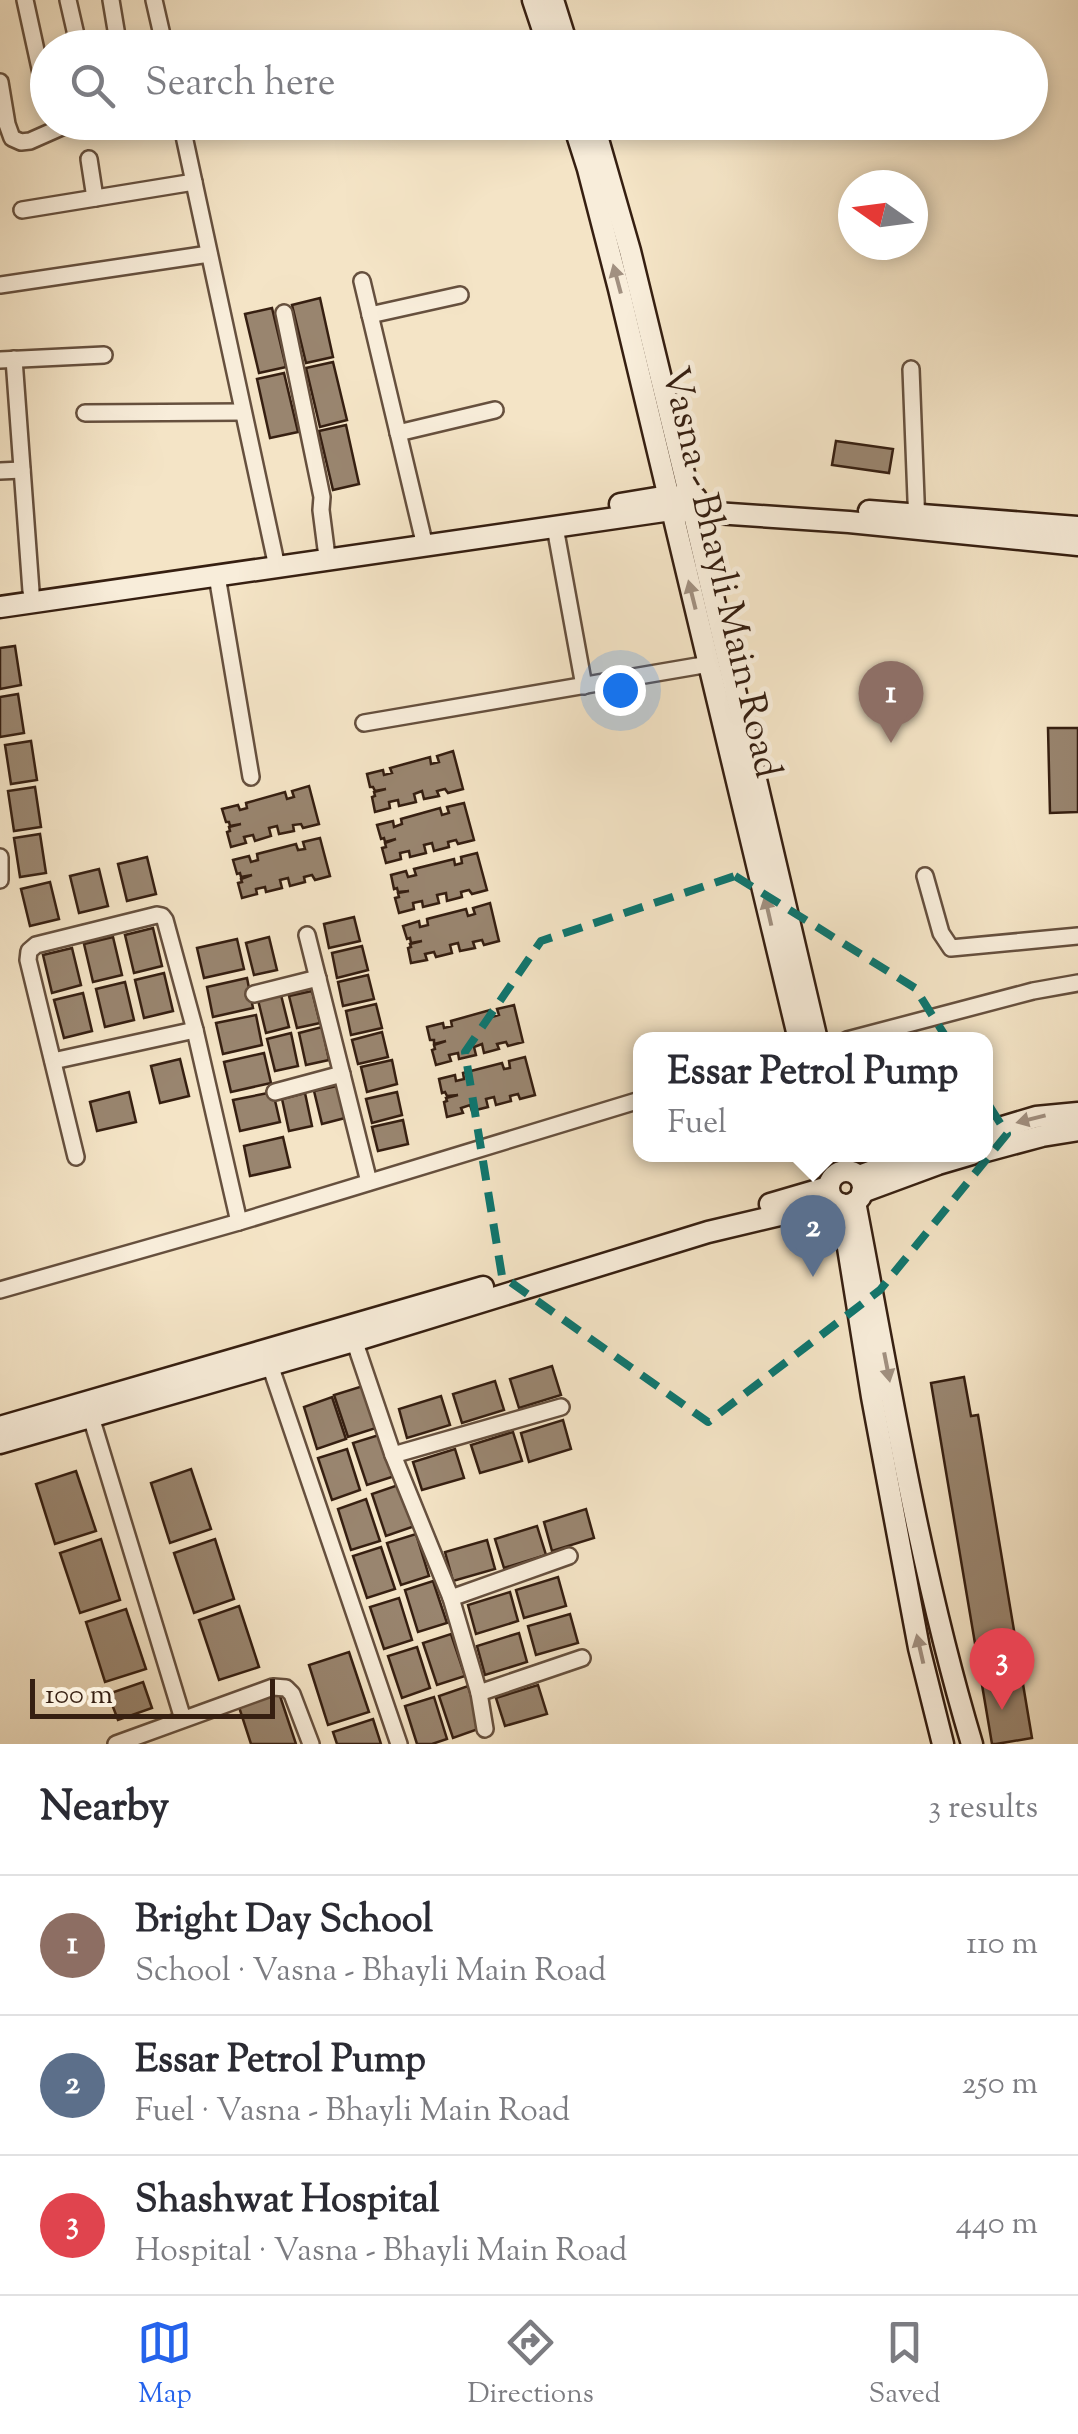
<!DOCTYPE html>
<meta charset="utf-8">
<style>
body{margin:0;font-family:"Sorts Mill Goudy",serif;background:#f2f2f3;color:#2b2b33}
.compass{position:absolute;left:838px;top:170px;width:90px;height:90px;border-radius:50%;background:#fff;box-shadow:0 5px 15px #0003;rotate:284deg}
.scale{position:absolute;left:30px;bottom:25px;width:245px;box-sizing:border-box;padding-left:10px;border:5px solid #361f11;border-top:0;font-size:28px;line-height:35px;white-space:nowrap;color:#361f11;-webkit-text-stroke:8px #f8edda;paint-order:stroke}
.you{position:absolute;left:620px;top:690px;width:35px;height:35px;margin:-25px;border:8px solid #fff;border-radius:50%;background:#1a73e8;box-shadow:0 0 0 15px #1a73e833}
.badge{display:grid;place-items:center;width:65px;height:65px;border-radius:50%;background:#2563eb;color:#fff;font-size:32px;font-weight:700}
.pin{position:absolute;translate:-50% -82px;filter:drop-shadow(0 2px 5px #0008)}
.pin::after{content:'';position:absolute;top:52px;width:35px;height:30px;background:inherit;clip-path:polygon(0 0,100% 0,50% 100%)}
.popup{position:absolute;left:633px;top:1032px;width:360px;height:130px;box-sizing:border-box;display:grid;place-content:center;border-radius:20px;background:#fff;filter:drop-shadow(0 2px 8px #0005);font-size:32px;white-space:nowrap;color:#7c7c81}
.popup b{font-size:38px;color:#2b2b33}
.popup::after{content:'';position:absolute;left:50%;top:100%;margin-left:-20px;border:20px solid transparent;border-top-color:#fff}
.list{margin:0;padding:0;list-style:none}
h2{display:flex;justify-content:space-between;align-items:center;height:130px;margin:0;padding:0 40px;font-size:42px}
h2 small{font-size:32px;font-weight:400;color:#7c7c81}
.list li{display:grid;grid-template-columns:65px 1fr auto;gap:30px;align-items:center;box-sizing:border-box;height:140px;padding:0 40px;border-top:2px solid #e1e1e2}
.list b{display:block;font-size:38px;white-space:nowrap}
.list p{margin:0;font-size:32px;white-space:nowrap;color:#7c7c81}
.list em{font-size:32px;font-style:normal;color:#7c7c81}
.icon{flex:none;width:55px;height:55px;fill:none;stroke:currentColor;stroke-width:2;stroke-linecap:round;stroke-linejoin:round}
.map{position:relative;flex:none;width:1078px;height:1744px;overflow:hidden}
.search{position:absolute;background:#fff;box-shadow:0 5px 15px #0003;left:30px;right:30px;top:30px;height:110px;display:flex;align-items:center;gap:25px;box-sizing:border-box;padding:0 35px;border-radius:55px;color:#7c7c81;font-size:38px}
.sheet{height:550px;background:#fff}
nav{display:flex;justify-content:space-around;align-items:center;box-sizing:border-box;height:140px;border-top:2px solid #e1e1e2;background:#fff;font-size:28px;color:#7c7c81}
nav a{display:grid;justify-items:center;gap:5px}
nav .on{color:#2563eb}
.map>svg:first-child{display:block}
.building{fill:#99856f;stroke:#361f11;stroke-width:2.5}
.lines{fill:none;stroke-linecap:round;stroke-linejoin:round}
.street-casing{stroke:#66503e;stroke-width:20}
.secondary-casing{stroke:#361f11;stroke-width:25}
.street{stroke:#f8edda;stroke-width:15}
.secondary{stroke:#f8edda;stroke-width:20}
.oneway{fill:#a19080}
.marked{fill:none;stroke:#0f766e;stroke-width:8;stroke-dasharray:20 12;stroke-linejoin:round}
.labels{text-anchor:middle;stroke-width:10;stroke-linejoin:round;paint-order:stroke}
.street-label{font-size:38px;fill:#361f11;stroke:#f8edda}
</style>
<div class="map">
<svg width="1078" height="1744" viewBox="0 0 1078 1744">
<rect width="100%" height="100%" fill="#f4e4c6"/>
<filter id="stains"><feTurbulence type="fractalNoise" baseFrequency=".002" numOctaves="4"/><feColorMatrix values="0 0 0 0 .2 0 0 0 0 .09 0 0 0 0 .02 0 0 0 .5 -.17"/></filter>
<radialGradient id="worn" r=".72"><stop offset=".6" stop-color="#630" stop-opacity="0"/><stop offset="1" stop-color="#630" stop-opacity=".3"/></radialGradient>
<g class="building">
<path d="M 320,298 L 333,357 L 306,363 L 292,305 Z"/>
<path d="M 272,308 L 286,367 L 259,373 L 245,314 Z"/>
<path d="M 333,362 L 347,420 L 320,427 L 306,368 Z"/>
<path d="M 284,373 L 298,432 L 270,438 L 257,379 Z"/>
<path d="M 346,425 L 359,484 L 333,490 L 319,431 Z"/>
<path d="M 836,441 L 893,449 L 889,473 L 832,465 Z"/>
<path d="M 15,646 L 21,685 L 0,689 L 0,648 Z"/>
<path d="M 18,694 L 24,733 L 0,737 L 0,697 Z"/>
<path d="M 1048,728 L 1078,728 L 1078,812 L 1050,813 Z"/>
<path d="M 31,741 L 37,780 L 11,784 L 5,745 Z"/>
<path d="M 453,751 L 463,789 L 448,793 L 445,789 L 437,791 L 439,796 L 424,799 L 422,791 L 414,794 L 416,802 L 399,806 L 398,800 L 389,802 L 390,808 L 375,812 L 372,797 L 375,796 L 374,792 L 386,789 L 375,791 L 373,787 L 370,787 L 367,774 L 383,770 L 384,775 L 392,773 L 390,768 L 430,757 L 431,764 L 439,762 L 437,756 Z"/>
<path d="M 309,786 L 319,824 L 303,828 L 301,824 L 293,825 L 294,831 L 279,834 L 277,826 L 269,828 L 271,836 L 255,841 L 253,835 L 244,837 L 246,843 L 231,847 L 227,832 L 230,831 L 229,827 L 241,824 L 230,826 L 229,822 L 226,822 L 222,809 L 238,805 L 240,810 L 247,808 L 246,803 L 285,792 L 287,799 L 294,797 L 292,791 Z"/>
<path d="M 35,787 L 41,827 L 14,831 L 8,791 Z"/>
<path d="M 464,803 L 474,840 L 458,844 L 456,840 L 448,842 L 449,847 L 434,851 L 432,843 L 424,845 L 426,853 L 410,857 L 409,851 L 400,853 L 401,859 L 386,863 L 382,848 L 386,847 L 385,843 L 396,839 L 385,842 L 384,838 L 381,839 L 377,825 L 393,821 L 394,827 L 402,824 L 401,819 L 440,808 L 442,815 L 449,813 L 447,807 Z"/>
<path d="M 40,834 L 46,873 L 20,877 L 14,838 Z"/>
<path d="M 320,838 L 330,876 L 315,880 L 312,875 L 304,877 L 305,882 L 290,886 L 288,878 L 280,880 L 282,888 L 266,892 L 265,887 L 256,889 L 257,894 L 242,898 L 238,883 L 242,882 L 241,879 L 252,875 L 241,877 L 240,873 L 237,874 L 233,860 L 249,856 L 251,862 L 258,860 L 257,854 L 296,844 L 298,850 L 305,849 L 303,842 Z"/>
<path d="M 477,853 L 487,890 L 472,894 L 469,890 L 461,892 L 462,897 L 447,901 L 446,893 L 437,895 L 439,903 L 423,907 L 422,901 L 413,903 L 414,909 L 399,913 L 395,898 L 399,897 L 398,893 L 409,891 L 398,892 L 397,888 L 394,889 L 391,875 L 406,871 L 408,877 L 416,875 L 414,869 L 454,859 L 455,865 L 462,863 L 461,857 Z"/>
<path d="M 147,857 L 156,894 L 127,901 L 118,864 Z"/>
<path d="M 99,869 L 108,906 L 79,913 L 70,876 Z"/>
<path d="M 50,882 L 59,919 L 30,926 L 21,889 Z"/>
<path d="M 490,903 L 499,941 L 484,945 L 482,940 L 473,942 L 475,948 L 460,951 L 458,943 L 450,945 L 452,953 L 436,957 L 434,952 L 425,954 L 427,960 L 411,963 L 408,948 L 411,947 L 410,944 L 422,941 L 411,943 L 410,938 L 407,939 L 403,926 L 419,921 L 420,927 L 428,925 L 427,919 L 466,909 L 468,916 L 475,914 L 473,908 Z"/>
<path d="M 354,917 L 360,941 L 329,948 L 324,924 Z"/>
<path d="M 153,928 L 162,966 L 134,973 L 125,935 Z"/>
<path d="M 113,937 L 122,975 L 93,982 L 84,944 Z"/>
<path d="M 269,937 L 277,970 L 254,975 L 246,943 Z"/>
<path d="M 237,939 L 244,969 L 204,978 L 197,948 Z"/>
<path d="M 362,946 L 368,970 L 337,978 L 332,953 Z"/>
<path d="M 72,948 L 81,985 L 52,993 L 43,955 Z"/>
<path d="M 164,973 L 173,1011 L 144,1018 L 135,980 Z"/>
<path d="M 368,975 L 374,999 L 343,1006 L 338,982 Z"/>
<path d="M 247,978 L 253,1008 L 213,1017 L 207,987 Z"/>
<path d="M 125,982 L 134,1020 L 105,1027 L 96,989 Z"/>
<path d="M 312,991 L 320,1023 L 297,1028 L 289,996 Z"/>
<path d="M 83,993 L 92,1031 L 64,1038 L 54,1000 Z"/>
<path d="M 281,995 L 289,1027 L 266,1033 L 258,1000 Z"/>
<path d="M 376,1004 L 382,1028 L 351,1035 L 346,1011 Z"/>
<path d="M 514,1005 L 523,1042 L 508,1046 L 506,1042 L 497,1044 L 499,1049 L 484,1053 L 482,1044 L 474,1047 L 476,1055 L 459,1059 L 458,1053 L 449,1055 L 451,1061 L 436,1065 L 432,1050 L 435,1049 L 434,1045 L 446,1041 L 434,1044 L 434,1040 L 430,1040 L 427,1027 L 443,1023 L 444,1028 L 452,1026 L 451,1021 L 490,1010 L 492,1017 L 499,1015 L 497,1009 Z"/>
<path d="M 256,1015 L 262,1045 L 223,1054 L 216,1023 Z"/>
<path d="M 322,1027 L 329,1060 L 306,1065 L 299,1033 Z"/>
<path d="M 382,1032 L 388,1057 L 358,1064 L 352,1040 Z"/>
<path d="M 291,1033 L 298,1066 L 275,1071 L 267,1039 Z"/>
<path d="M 264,1053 L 271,1083 L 231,1092 L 224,1062 Z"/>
<path d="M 525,1057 L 535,1095 L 520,1099 L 518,1094 L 510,1096 L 511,1101 L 496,1105 L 494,1097 L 486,1099 L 488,1107 L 472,1111 L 470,1105 L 461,1108 L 463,1113 L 447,1117 L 444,1102 L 447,1101 L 446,1098 L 458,1095 L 447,1096 L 445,1092 L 442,1093 L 439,1079 L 455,1075 L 456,1081 L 464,1079 L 463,1073 L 502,1063 L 504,1069 L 510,1068 L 509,1061 Z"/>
<path d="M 180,1059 L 189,1096 L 160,1103 L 151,1066 Z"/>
<path d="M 392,1060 L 397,1084 L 367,1092 L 361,1067 Z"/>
<path d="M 337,1086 L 345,1118 L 322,1124 L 314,1091 Z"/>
<path d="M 129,1092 L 136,1122 L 97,1131 L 90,1102 Z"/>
<path d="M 273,1092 L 280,1122 L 240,1131 L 233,1100 Z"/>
<path d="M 397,1092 L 402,1115 L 372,1123 L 366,1099 Z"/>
<path d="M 305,1093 L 312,1126 L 289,1131 L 282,1099 Z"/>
<path d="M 403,1120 L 408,1144 L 378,1151 L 372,1127 Z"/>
<path d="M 283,1137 L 290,1167 L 250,1176 L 244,1146 Z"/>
<path d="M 552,1366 L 561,1395 L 519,1408 L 510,1379 Z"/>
<path d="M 964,1377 L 971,1416 L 978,1415 L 1032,1738 L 996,1744 L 992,1744 L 931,1383 Z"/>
<path d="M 495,1381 L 504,1410 L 462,1423 L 453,1394 Z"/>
<path d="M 363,1386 L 376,1428 L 348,1437 L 334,1395 Z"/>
<path d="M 441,1396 L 450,1425 L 407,1438 L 399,1409 Z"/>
<path d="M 332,1397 L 346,1439 L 317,1449 L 304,1407 Z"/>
<path d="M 563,1420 L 571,1449 L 529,1462 L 521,1433 Z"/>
<path d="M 513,1432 L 522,1461 L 480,1473 L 471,1445 Z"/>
<path d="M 382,1434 L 395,1476 L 367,1485 L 353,1443 Z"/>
<path d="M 347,1449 L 360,1490 L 332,1500 L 318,1458 Z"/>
<path d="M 455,1449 L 464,1478 L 422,1490 L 413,1462 Z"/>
<path d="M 191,1469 L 211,1529 L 170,1543 L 151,1483 Z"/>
<path d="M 76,1471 L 96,1531 L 55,1544 L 36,1484 Z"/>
<path d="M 401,1484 L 415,1526 L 386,1536 L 372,1494 Z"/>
<path d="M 366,1499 L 380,1541 L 351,1550 L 338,1509 Z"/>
<path d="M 586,1509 L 594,1538 L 552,1551 L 544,1522 Z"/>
<path d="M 537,1526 L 546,1555 L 504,1568 L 495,1539 Z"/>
<path d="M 416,1534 L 429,1576 L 401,1585 L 387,1543 Z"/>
<path d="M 101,1539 L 120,1600 L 80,1613 L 60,1553 Z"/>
<path d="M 215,1539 L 234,1599 L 194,1613 L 174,1553 Z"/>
<path d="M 487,1540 L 495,1569 L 453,1581 L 445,1552 Z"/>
<path d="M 381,1547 L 395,1589 L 367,1598 L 353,1556 Z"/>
<path d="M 558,1577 L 566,1606 L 524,1618 L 516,1590 Z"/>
<path d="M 433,1581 L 447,1623 L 418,1632 L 405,1590 Z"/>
<path d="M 510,1592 L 518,1621 L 476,1634 L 468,1605 Z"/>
<path d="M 399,1598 L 412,1640 L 384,1649 L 370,1607 Z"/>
<path d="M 239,1606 L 259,1667 L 219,1680 L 199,1620 Z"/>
<path d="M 126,1609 L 146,1669 L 105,1682 L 86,1622 Z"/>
<path d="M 570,1614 L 578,1643 L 536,1655 L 528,1626 Z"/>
<path d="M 519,1633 L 527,1662 L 485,1675 L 477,1646 Z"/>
<path d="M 451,1634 L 465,1676 L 437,1685 L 423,1643 Z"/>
<path d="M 417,1647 L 430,1688 L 402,1698 L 388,1656 Z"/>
<path d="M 349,1652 L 369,1712 L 328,1725 L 309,1665 Z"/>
<path d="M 143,1682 L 152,1708 L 118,1720 L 108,1694 Z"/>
<path d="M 538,1685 L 547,1714 L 505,1726 L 496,1698 Z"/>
<path d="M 468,1686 L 481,1728 L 453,1738 L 439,1696 Z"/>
<path d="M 279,1693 L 296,1744 L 251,1744 L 239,1707 Z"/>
<path d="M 434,1697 L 447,1739 L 432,1744 L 417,1744 L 405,1706 Z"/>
<path d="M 373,1719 L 381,1744 L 337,1744 L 333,1732 Z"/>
</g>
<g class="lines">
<g class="street-casing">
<g id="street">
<path d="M 25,0 L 48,105"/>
<path d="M 68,0 L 79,48"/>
<path d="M 111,0 L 119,48"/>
<path d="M 154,0 L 165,48"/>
<path d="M 0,82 L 7,124 L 12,138 L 21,142 L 30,141 L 73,122"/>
<path d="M 181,122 L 277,567"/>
<path d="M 89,159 L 95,198"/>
<path d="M 22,210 L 194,182"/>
<path d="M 362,281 L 425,546"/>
<path d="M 0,285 L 209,254"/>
<path d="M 284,313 L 322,497 L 321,510 L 326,549"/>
<path d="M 370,315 L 460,295"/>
<path d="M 14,359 L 31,591"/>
<path d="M 0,360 L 104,355"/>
<path d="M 911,369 L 917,525"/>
<path d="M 85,413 L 243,412"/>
<path d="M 398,433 L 495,410"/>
<path d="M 0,471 L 22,470"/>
<path d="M 555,527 L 584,686"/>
<path d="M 217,576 L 251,777"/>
<path d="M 364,723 L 709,664"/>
<path d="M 0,857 L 0,880"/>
<path d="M 925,876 L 941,933 L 951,948 L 1078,936"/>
<path d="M 307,935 L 369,1182"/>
<path d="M 254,994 L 318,978"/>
<path d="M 847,1040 L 1033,991 L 1078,983"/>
<path d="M 53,1061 L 195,1030"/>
<path d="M 275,1092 L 342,1074"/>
<path d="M 76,1157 L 28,960 L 29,951 L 36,945 L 157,915 L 162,916 L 165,920 L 195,1030 L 239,1222"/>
<path d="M 0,1290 L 239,1222 L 640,1100"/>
<path d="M 351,1331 L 393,1455 L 451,1598 L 479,1693 L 485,1729"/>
<path d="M 270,1365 L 399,1744"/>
<path d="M 91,1417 L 183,1719"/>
<path d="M 393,1455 L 561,1407"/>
<path d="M 451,1598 L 569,1556"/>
<path d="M 479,1693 L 582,1658"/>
<path d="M 116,1744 L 273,1687 L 286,1688 L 292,1694 L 311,1744"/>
</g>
</g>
<g class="secondary-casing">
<g id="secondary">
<path d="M 533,0 L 549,48"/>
<path d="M 553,0 L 568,48"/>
<path d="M 573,122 L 588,169 L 619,289 L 799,1040"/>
<path d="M 593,122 L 630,251 L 690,498 L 817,1040"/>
<path d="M 620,504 L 668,496 L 696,498"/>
<path d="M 869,511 L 1078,527"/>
<path d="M 0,607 L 671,510 L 849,522 L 1078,545"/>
<path d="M 986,1132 L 1036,1117 L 1078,1113"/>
<path d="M 986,1151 L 1042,1136 L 1078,1130"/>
<circle cx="846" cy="1188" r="17"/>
<path d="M 859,1176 L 917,1154"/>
<path d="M 862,1192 L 938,1164 L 972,1154"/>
<path d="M 855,1202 C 890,1384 919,1567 972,1744"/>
<path d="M 770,1204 L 828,1187"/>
<path d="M 841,1204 L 872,1397 L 919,1648 L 943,1744"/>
<path d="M 0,1427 L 483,1287"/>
<path d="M 0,1443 L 354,1341 L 708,1232 L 835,1202"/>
</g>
</g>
<use href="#street" class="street"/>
<use href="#secondary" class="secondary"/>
</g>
<defs><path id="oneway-solid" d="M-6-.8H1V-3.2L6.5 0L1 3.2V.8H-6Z" transform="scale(2.5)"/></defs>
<g class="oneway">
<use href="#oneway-solid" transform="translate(617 279) rotate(-105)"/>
<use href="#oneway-solid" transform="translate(692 595) rotate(-104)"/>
<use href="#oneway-solid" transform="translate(768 911) rotate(-103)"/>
<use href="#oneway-solid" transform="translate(1031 1119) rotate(166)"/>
<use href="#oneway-solid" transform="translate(887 1367) rotate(79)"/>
<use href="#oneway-solid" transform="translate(920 1649) rotate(-103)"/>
</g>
<path class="marked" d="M 735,876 L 915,988 L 1007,1134 L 880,1290 L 708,1422 L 502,1276 L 465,1052 L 541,941 Z"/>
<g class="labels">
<g class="street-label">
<text transform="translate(723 572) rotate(77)" y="13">Vasna - Bhayli Main Road</text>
</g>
</g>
<rect width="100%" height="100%" filter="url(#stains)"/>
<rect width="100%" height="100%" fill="url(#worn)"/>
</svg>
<svg class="compass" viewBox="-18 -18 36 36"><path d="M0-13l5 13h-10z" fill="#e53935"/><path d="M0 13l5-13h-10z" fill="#7c7c81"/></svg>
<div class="scale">100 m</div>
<div class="you"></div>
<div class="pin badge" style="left:891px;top:743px;background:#8d6e63">1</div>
<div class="pin badge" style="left:813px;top:1277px;background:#5c6f8a">2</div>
<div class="popup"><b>Essar Petrol Pump</b>Fuel</div>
<div class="pin badge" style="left:1002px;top:1710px;background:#e0444e">3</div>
<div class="search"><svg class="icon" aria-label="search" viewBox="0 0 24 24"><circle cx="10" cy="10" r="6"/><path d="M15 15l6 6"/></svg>Search here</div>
</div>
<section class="sheet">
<h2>Nearby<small>3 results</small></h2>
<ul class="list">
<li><span class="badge" style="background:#8d6e63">1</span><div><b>Bright Day School</b><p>School · Vasna - Bhayli Main Road</p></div><em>110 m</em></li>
<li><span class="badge" style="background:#5c6f8a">2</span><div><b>Essar Petrol Pump</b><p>Fuel · Vasna - Bhayli Main Road</p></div><em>250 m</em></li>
<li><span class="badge" style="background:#e0444e">3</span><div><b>Shashwat Hospital</b><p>Hospital · Vasna - Bhayli Main Road</p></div><em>440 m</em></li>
</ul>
</section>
<nav>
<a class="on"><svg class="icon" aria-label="map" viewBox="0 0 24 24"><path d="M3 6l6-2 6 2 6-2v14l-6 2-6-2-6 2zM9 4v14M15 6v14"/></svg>Map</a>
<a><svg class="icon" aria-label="directions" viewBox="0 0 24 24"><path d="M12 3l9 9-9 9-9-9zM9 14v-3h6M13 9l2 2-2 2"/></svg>Directions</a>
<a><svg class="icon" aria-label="saved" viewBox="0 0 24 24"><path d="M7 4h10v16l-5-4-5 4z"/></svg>Saved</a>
</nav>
